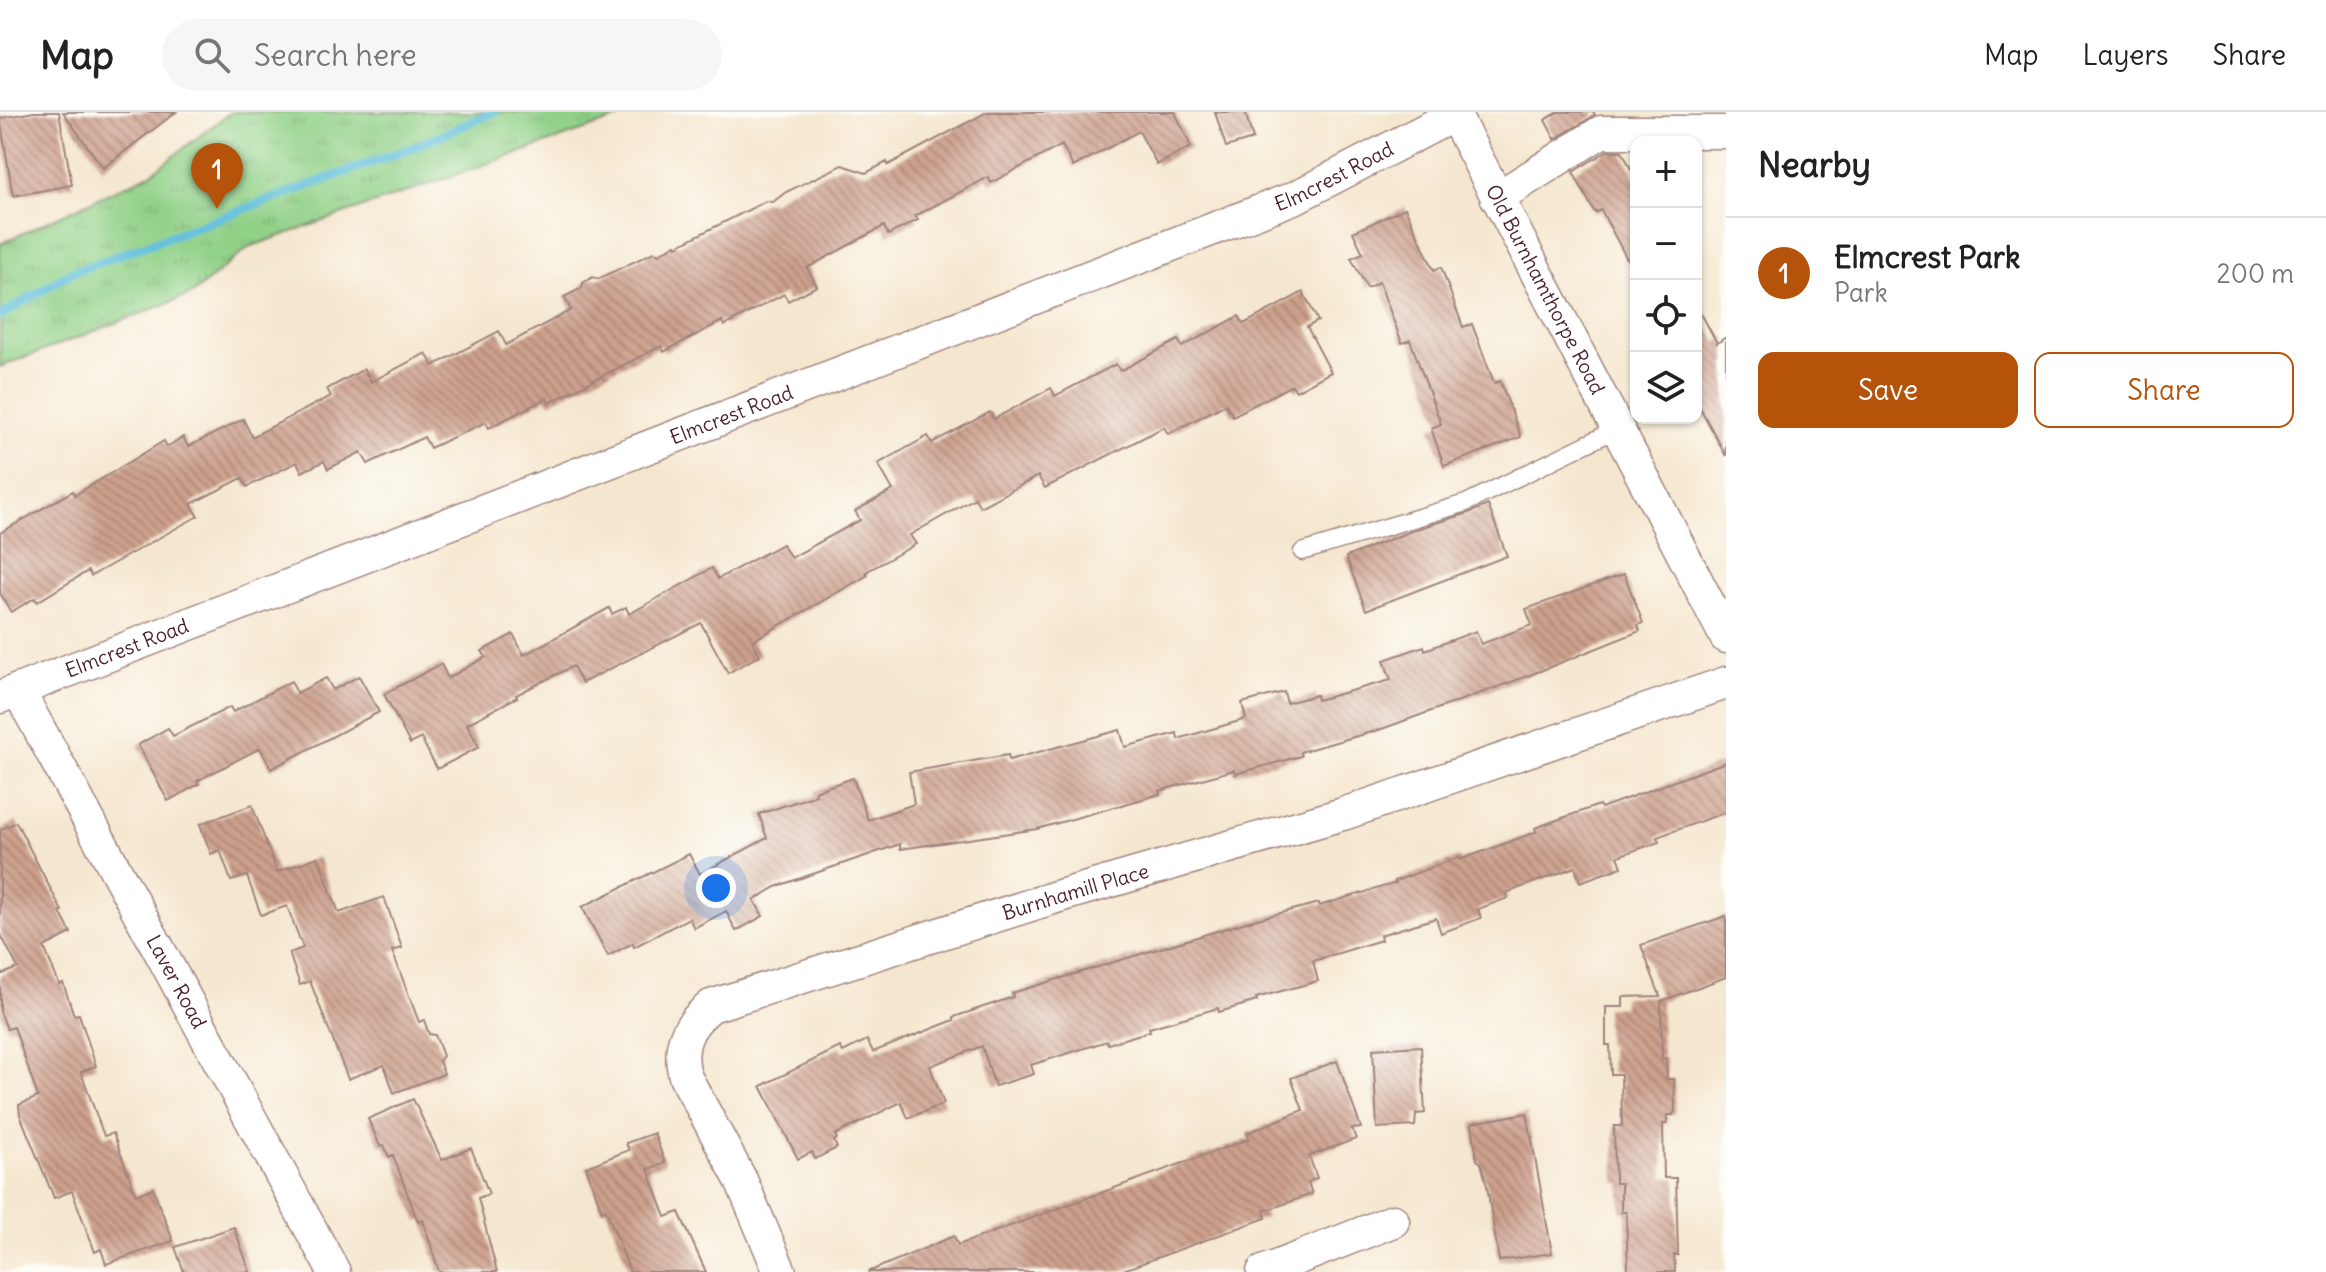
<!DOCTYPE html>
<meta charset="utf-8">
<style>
body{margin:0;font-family:Delius,sans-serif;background:#f6f6f6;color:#222}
.controls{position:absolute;right:24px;top:24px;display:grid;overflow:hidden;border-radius:16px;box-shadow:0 2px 6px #0004}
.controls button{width:72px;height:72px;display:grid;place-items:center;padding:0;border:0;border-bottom:2px solid #e0e0e0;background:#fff;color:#222;font:40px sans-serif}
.you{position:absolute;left:716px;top:776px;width:28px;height:28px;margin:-20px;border:6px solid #fff;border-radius:50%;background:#1a73e8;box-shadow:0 0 0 12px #1a73e833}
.badge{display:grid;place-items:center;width:52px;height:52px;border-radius:50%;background:#b45309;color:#fff;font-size:26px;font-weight:700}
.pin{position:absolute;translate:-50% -66px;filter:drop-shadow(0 2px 4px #0008)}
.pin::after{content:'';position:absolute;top:42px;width:28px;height:24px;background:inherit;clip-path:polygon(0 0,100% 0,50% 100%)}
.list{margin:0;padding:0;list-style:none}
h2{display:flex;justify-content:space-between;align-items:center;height:104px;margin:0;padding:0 32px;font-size:34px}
h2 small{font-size:26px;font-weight:400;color:#767676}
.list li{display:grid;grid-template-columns:52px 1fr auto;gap:24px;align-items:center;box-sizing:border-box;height:112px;padding:0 32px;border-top:2px solid #e0e0e0}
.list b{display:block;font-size:30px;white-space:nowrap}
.list p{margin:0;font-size:26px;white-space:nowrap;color:#767676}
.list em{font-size:26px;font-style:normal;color:#767676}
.actions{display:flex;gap:16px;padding:24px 32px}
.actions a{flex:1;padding:18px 0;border:2px solid #b45309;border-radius:16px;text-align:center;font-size:28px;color:#b45309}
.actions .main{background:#b45309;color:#fff}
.icon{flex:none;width:44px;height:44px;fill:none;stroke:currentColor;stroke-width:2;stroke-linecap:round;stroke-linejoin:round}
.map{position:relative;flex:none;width:1726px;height:1160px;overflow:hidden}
header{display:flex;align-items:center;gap:48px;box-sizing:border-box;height:112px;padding:0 40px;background:#fff;border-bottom:2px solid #e0e0e0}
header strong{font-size:38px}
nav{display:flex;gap:44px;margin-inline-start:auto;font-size:28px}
.search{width:560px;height:72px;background:#f6f6f6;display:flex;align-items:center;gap:20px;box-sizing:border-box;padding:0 28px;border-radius:44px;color:#767676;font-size:30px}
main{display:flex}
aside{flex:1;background:#fff}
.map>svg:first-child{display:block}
.park{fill:url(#park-tufts);stroke:#6e785a;stroke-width:2}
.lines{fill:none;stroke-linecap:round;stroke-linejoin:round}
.stream{stroke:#5cbdda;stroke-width:9}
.building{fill:url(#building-back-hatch)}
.lane-casing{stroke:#a0837d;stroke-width:19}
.street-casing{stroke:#a0837d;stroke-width:35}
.lane{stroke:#fff;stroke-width:16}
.street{stroke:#fff;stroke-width:32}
.labels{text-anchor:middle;stroke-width:6;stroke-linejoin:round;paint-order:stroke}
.street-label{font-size:20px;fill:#4a1f2b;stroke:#fdfcf7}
</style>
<header>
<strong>Map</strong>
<div class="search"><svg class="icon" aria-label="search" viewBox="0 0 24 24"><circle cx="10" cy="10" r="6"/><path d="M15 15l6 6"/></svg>Search here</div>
<nav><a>Map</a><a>Layers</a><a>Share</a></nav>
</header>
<main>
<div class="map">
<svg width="1726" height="1160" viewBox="0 0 1726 1160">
<defs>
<pattern id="park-tufts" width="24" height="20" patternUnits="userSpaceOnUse" patternTransform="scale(2)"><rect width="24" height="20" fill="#91d188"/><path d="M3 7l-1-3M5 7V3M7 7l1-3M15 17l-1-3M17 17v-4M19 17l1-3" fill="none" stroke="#7fb376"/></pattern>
<pattern id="building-back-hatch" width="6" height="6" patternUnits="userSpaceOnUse" patternTransform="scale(2)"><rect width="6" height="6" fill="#cda08d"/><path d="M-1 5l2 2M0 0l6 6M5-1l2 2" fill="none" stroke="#a88273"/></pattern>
</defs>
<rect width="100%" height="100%" fill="#fdfcf7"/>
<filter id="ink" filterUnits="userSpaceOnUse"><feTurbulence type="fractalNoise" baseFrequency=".0125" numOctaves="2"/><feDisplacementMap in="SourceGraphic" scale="16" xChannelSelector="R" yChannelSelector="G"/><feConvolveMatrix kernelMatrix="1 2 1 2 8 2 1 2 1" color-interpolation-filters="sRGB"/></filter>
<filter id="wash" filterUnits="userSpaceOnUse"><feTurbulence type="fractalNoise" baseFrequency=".006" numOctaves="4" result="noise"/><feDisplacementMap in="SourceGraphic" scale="32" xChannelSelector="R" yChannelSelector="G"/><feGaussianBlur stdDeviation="1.8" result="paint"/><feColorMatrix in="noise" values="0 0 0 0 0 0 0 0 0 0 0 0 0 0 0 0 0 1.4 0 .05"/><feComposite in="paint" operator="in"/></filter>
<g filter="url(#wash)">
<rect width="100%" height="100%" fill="#f5e7cf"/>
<path class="park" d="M 231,0 L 636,0 L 249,135 L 192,182 L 0,255 L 0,132 L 150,62 Z"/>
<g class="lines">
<path class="stream" d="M 0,204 L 70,161 L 414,35 L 494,0"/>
</g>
<g id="blocks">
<g class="building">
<path d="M 34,0 L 59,0 L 72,73 L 13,84 L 0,6 Z"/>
<path d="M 63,0 L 176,0 L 103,56 Z"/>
<path d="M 987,0 L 1175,0 L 1191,35 L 1157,53 L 1139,19 L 1073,55 L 1062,33 L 991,71 L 988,65 L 915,104 L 918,108 L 888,123 L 884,114 L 807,156 L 817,174 L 788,189 L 784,182 L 724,214 L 722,209 L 664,240 L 661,234 L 549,291 L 547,286 L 489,316 L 486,310 L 430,336 L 424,325 L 368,352 L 361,340 L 328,357 L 324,349 L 302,360 L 297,350 L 247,375 L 242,366 L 191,392 L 198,404 L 91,464 L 88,459 L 37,490 L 35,486 L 11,500 L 0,481 L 0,421 L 73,379 L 75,383 L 164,329 L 167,335 L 183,325 L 188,335 L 243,307 L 252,325 L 331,284 L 327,277 L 364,257 L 371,270 L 426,241 L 433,254 L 499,219 L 506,233 L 571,198 L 564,185 L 582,176 L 583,171 L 593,165 L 598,167 L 654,140 L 659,142 L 676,132 L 677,134 L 766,89 L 773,90 L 786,80 L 842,53 L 866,61 L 887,50 L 888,53 Z"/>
<path d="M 1215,0 L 1245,0 L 1253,27 L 1226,35 Z"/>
<path d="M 1558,0 L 1593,0 L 1595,3 L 1555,27 L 1545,8 Z"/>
<path d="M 1607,39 L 1622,39 L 1636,67 L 1636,164 L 1601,98 L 1595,101 L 1573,60 Z"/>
<path d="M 1405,96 L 1434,158 L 1441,155 L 1463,215 L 1472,212 L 1494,271 L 1500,269 L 1521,325 L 1444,354 L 1431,316 L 1441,312 L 1410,228 L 1402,231 L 1379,170 L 1367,176 L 1351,146 L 1363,141 L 1353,120 Z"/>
<path d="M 1303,180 L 1318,209 L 1307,215 L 1331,260 L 1296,279 L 1292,273 L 1233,304 L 1226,292 L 1168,322 L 1164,315 L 1045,376 L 1038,364 L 980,395 L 975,386 L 910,423 L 916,432 L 866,460 L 868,463 L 752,529 L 760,543 L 728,561 L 701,511 L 582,571 L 573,554 L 516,583 L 517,585 L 467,612 L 479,635 L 437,657 L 421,626 L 410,632 L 384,582 L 441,552 L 448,566 L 486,545 L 482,539 L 513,522 L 524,543 L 609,496 L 612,502 L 626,495 L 629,502 L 712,456 L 718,467 L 782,432 L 791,446 L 860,408 L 855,399 L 893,378 L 878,352 L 928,324 L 932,331 L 990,300 L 994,307 L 1051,276 L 1055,284 L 1116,252 L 1120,259 L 1178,228 L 1182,235 L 1239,204 L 1244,212 Z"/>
<path d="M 1696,192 L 1717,231 L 1726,225 L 1726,344 L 1696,288 Z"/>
<path d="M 1488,393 L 1507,444 L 1366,498 L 1346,445 L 1416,417 L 1469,401 Z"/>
<path d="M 1624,462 L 1643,511 L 1638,513 L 1640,519 L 1525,565 L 1379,618 L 1300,640 L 1301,644 L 1235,662 L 1234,658 L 1159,679 L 1160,682 L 1037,717 L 900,737 L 900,732 L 778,774 L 754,788 L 763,804 L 736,819 L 726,799 L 694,816 L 689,806 L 634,835 L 633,831 L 608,844 L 582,795 L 689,742 L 700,762 L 767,726 L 759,702 L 816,683 L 815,679 L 853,666 L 868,708 L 914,692 L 909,660 L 1008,643 L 1009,648 L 1120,618 L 1125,635 L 1177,621 L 1178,627 L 1246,607 L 1242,591 L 1284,580 L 1287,591 L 1316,583 L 1317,588 L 1391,568 L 1384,548 L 1424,534 L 1425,538 L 1476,519 L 1481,532 L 1532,513 L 1526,497 Z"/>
<path d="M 359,564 L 379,600 L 271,657 L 260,636 L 197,669 L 199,672 L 168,689 L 138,633 L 168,616 L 173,624 L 230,595 L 233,600 L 291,569 L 297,581 L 326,566 L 333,578 Z"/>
<path d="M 1726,650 L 1726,700 L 1657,725 L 1659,730 L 1618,744 L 1622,755 L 1580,770 L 1575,755 L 1506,781 L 1508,786 L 1478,797 L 1481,806 L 1441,821 L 1436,806 L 1380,823 L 1381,828 L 1313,849 L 1318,869 L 1256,886 L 1257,889 L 1219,900 L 1218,896 L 1149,916 L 1150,919 L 1108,932 L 1107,929 L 1031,953 L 1034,962 L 995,974 L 982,934 L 930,954 L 944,992 L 908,1006 L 901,990 L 835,1023 L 837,1027 L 834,1029 L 837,1036 L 815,1047 L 812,1040 L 798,1047 L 761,974 L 840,935 L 843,940 L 867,928 L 873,940 L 954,908 L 954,905 L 1013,885 L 1012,881 L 1253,808 L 1319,791 L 1319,794 L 1396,771 L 1395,769 L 1459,745 L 1460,748 L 1536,720 L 1535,716 L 1599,693 L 1601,696 Z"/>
<path d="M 252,693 L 277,760 L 318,745 L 339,801 L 384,785 L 402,836 L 392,839 L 419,910 L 424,908 L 429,922 L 435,923 L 443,944 L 439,949 L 444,962 L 394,981 L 384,953 L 348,967 L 310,869 L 300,873 L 289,841 L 303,836 L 287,794 L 261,803 L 247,764 L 231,769 L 220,738 L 211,742 L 200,712 Z"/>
<path d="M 16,710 L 62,799 L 60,800 L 71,821 L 44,835 L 59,872 L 63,871 L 74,903 L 79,902 L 96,954 L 81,960 L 104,1024 L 113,1021 L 136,1083 L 153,1076 L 173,1129 L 106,1152 L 101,1137 L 95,1140 L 72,1079 L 54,1086 L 20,1003 L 19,993 L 38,985 L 14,915 L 7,917 L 0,899 L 0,863 L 18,856 L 0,821 L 0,718 Z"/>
<path d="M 1726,804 L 1726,865 L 1661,889 L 1662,947 L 1666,946 L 1667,967 L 1674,967 L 1675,999 L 1673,1003 L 1667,1003 L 1667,1012 L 1663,1012 L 1664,1066 L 1676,1066 L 1678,1143 L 1674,1143 L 1675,1160 L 1628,1160 L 1626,1100 L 1621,1100 L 1621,1071 L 1615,1071 L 1614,1014 L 1622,1014 L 1621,962 L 1611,962 L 1610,933 L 1606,933 L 1606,895 L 1623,895 L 1623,885 L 1660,884 L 1641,833 Z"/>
<path d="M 1421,934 L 1425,1001 L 1416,1002 L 1415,1014 L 1377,1016 L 1373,937 Z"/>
<path d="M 1337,949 L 1361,1016 L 1352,1017 L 1356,1027 L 1309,1044 L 1317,1066 L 1308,1070 L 1312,1082 L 1264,1099 L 1266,1106 L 1118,1160 L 868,1160 L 954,1124 L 958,1133 L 1249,1027 L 1247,1021 L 1303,998 L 1291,966 Z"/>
<path d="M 413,987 L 442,1048 L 471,1036 L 489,1082 L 478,1086 L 497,1160 L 439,1160 L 423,1108 L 418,1110 L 393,1043 L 389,1045 L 384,1033 L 380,1034 L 368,1007 Z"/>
<path d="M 1527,1001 L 1552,1141 L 1499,1149 L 1487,1074 L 1481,1051 L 1477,1048 L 1472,1011 Z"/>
<path d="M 654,1021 L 665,1051 L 648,1057 L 666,1105 L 679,1100 L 706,1160 L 630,1160 L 606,1097 L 602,1099 L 586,1055 L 629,1038 L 626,1031 Z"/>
<path d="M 234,1115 L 250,1160 L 184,1160 L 175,1135 Z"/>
</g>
</g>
</g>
<g filter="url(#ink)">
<use href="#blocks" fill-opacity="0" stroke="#a0837d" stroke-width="2"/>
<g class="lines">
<g class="lane-casing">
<path id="lane" d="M 1302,440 L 1466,391 L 1617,317"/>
</g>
<g class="street-casing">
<g id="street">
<path id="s1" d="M 1453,0 L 1726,525"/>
<path d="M 1497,86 L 1601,20 L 1726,20"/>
<path id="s2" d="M 18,578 L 334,1160"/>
<path id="s3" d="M 0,585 L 1296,85 L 1454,3"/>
<path id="s4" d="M 780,1160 L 741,1068 L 685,964 C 677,933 687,913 711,894 L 1056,785 L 1343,702 L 1726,571"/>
<path d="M 1263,1160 L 1393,1109"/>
</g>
</g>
<use href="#lane" class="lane"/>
<use href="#street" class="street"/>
</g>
</g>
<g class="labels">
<g class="street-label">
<text dy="7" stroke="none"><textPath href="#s3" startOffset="1432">Elmcrest Road</textPath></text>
<text dy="7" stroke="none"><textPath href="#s1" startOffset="200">Old Burnhamthorpe Road</textPath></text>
<text dy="7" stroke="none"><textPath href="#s3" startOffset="784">Elmcrest Road</textPath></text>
<text dy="7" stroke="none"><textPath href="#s3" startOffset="136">Elmcrest Road</textPath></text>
<text dy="7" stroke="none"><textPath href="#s4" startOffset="680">Burnhamill Place</textPath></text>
<text dy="7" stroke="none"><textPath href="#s2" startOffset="332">Laver Road</textPath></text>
</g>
</g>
</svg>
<div class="controls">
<button>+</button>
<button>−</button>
<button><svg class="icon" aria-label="locate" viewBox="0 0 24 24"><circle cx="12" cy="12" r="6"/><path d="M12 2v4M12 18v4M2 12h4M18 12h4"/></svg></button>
<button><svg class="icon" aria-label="layers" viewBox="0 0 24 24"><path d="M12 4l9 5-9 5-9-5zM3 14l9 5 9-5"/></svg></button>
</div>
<div class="you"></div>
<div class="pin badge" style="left:217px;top:97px">1</div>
</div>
<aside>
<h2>Nearby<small></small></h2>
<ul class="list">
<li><span class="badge">1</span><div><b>Elmcrest Park</b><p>Park</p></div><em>200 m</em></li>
</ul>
<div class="actions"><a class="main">Save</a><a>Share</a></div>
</aside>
</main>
